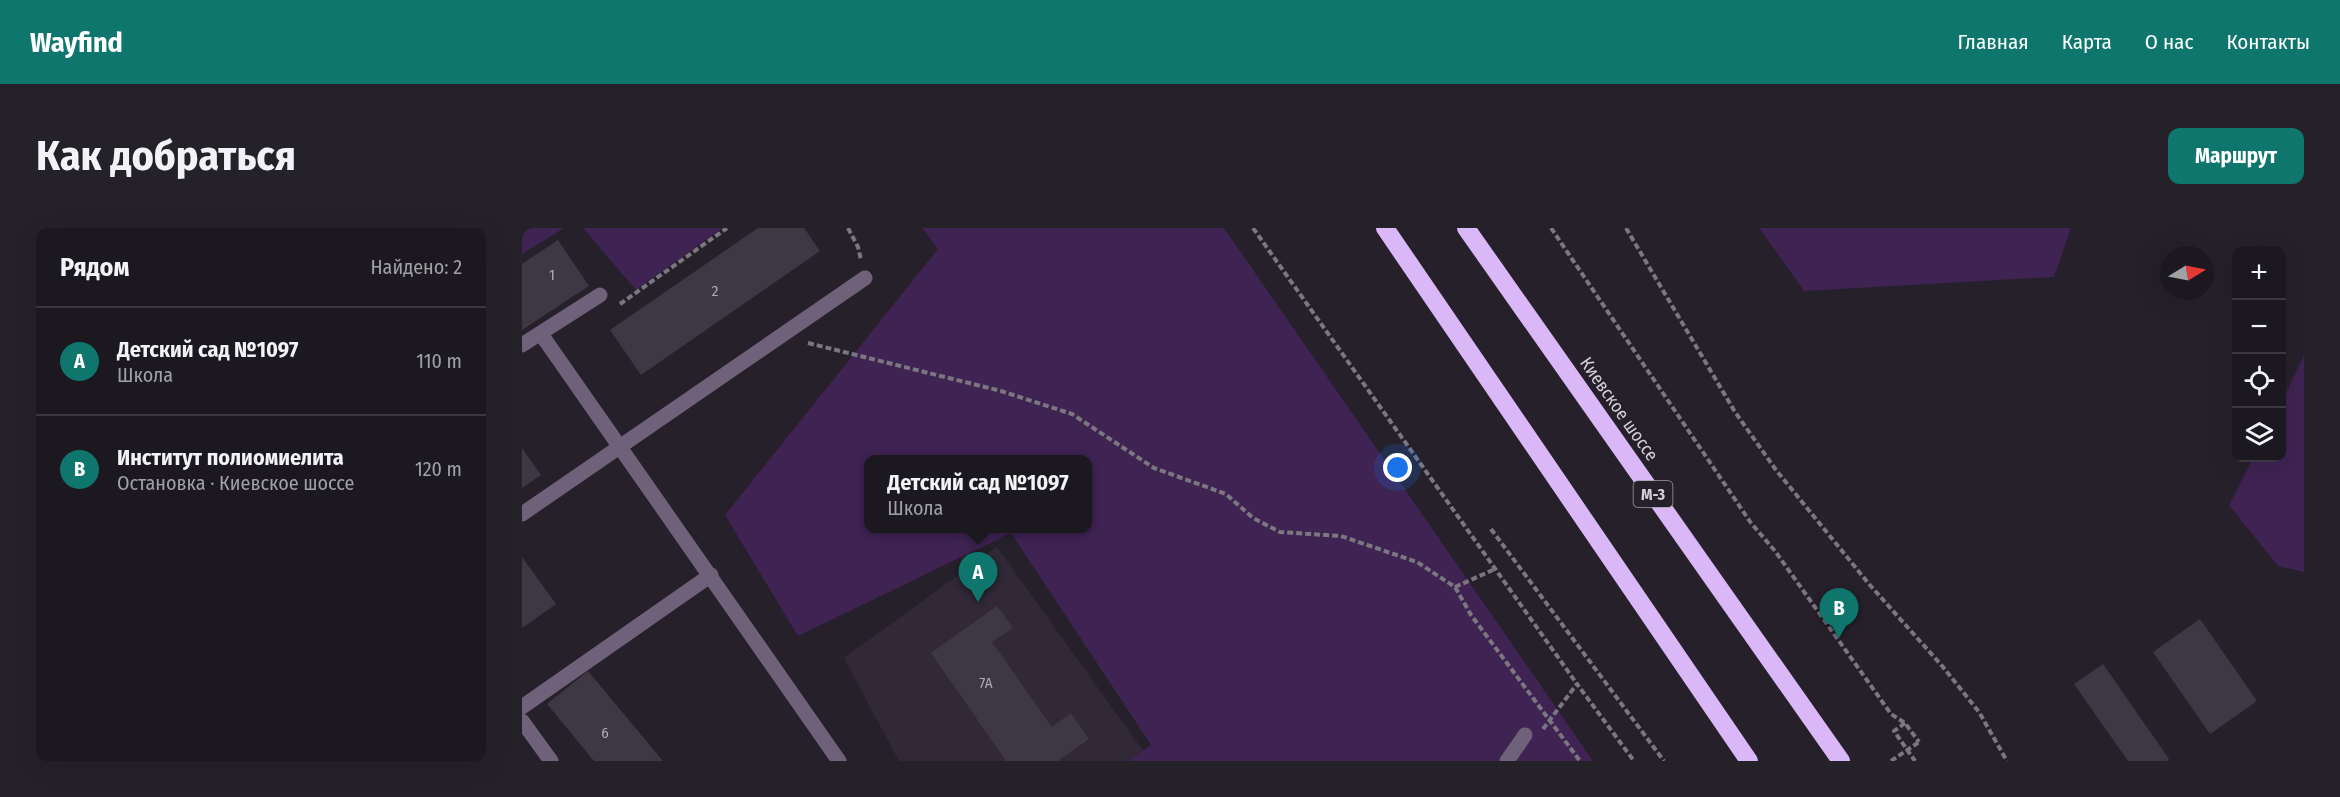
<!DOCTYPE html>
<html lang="ru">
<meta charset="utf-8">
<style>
body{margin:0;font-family:"Fira Sans Condensed",sans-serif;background:#252129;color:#f1f3f6}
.controls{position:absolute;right:18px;top:18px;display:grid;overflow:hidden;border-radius:12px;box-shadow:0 6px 24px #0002}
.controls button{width:54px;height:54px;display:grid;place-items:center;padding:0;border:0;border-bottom:2px solid #3a373e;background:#1c1820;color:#f1f3f6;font:30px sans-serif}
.compass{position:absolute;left:1638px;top:18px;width:54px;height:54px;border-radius:50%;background:#1c1820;box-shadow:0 6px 24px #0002;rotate:80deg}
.you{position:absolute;left:876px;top:240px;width:21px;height:21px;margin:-15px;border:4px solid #fff;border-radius:50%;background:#1a73e8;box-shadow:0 0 0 9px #1a73e833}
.badge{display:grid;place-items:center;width:39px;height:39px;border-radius:50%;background:#0f766e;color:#fff;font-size:20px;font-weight:700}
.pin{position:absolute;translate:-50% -50px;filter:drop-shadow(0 2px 3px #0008)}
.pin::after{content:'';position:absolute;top:32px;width:21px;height:18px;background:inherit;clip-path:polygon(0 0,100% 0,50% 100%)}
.popup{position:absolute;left:342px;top:227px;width:228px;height:78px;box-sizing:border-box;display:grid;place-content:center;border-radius:12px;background:#1c1820;filter:drop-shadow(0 2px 4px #0005);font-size:20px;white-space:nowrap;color:#a0a0a5}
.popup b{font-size:22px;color:#f1f3f6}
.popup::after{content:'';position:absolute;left:50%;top:100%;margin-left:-12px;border:12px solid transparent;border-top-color:#1c1820}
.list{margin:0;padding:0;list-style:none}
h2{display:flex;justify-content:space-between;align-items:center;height:78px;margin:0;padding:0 24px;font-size:26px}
h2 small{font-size:20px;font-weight:400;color:#a0a0a5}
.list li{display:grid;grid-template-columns:39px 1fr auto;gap:18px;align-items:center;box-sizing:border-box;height:108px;padding:0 24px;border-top:2px solid #3a373e}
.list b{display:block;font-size:22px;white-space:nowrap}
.list p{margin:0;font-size:20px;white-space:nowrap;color:#a0a0a5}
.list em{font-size:20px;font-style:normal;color:#a0a0a5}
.icon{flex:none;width:33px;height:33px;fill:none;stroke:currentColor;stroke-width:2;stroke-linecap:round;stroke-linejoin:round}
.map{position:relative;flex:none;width:1782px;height:533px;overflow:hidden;border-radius:12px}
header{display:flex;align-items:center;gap:36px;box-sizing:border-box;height:84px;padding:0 30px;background:#0f766e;color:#fff}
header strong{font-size:28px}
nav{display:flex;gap:33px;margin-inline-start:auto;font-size:21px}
.intro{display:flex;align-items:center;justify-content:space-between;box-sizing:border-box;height:144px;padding:0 36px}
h1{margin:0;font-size:42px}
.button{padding:15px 27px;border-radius:12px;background:#0f766e;color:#fff;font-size:21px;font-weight:700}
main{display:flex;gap:36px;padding:0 36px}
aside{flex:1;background:#1c1820;border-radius:12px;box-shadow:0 6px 24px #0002}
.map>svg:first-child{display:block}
.built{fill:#312838}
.green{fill:#3f2353;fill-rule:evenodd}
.building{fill:#3e3844}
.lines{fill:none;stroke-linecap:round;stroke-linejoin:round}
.path{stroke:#7b7680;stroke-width:4;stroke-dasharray:6 3;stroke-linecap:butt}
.minor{stroke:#6f617a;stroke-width:15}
.highway{stroke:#dab8f7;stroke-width:18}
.path-bridge{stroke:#7b7680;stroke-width:4;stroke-dasharray:6 3;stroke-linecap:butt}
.labels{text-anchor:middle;stroke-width:5;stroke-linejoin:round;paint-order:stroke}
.number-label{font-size:15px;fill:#afabb4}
.shield{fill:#26202b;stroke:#a09ca5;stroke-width:1.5}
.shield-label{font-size:16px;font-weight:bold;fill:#d5d1d9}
.street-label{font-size:18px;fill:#d5d1d9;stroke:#26202b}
</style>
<header>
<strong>Wayfind</strong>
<nav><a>Главная</a><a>Карта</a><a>О нас</a><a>Контакты</a></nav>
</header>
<div class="intro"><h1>Как добраться</h1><a class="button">Маршрут</a></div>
<main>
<aside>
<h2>Рядом<small>Найдено: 2</small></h2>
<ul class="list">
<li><span class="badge">A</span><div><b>Детский сад №1097</b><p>Школа</p></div><em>110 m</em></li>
<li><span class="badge">B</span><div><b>Институт полиомиелита</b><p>Остановка · Киевское шоссе</p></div><em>120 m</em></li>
</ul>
</aside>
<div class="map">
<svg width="1782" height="533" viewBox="0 0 1782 533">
<rect width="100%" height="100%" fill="#26202b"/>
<path class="built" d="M 475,319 L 627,531 L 625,533 L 377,533 L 322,430 Z"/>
<g class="green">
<path d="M 0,0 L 42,0 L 0,26 Z"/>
<path d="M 61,0 L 200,0 L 114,62 Z"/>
<path d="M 400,0 L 702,0 L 1071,533 L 606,533 L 629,517 L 489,305 L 276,408 L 203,287 L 416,21 ZM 346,232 L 566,232 L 566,300 L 346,300 Z"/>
<path d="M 1237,0 L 1549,0 L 1532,49 L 1282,63 Z"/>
<path d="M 1782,127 L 1782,344 L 1756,338 L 1707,277 L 1731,230 L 1760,230 L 1760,173 Z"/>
</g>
<g class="building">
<path d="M 236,0 L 282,0 L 298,23 L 119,147 L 88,102 Z"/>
<path d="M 36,12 L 67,58 L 0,102 L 0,36 Z"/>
<path d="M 0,220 L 19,247 L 0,260 Z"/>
<path d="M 0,329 L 34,376 L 0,400 Z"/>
<path d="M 475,378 L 491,400 L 470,414 L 530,499 L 549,485 L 567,511 L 536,533 L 484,533 L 409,425 Z"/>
<path d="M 1678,391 L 1735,473 L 1688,506 L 1631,424 Z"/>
<path d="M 1581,436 L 1647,531 L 1645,533 L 1606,533 L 1552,456 Z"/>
<path d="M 66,443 L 141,533 L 72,533 L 25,476 Z"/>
</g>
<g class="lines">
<g class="path">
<path d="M 326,0 L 336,19 L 339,32"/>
<path d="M 731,0 L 1055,456"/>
<path d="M 1029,0 L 1229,295 L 1253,323 L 1369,486 L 1383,495 L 1397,514"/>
<path d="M 1104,0 L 1213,184 L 1254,242 L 1347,356 L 1421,439 L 1457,484 L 1485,533"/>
<path d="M 98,76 L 205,0"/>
<path d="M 286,115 L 479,163 L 550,186 L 632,240 L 704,266 L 731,290 L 758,304 L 819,308 L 895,334 L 933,359 L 949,387 L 1058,533"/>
<path d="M 969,301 L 1142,533"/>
<path d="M 933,359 L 973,341"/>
<path d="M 1383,495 L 1372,503 L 1393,533"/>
<path d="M 1021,501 L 1055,456 L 1112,533"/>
</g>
<g class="minor">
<path d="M 19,106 L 317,533"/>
<path d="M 0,117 L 78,67"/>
<path d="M 0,286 L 343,50"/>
<path d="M 0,479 L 189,347"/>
<path d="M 0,493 L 29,533"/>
<path d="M 985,533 L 1003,507"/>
</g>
<g class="highway">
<path d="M 863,0 L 1227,533"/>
<path d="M 944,0 L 1319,533"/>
</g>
<path class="path-bridge" d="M 1369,533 L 1397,514"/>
</g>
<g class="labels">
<g class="number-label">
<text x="30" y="52">1</text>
<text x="193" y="68">2</text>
<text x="464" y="460">7А</text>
<text x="83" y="510">6</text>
</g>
<rect class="shield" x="1111.5" y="253" width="39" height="26" rx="4.5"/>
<g class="shield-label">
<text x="1131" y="272">М-3</text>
</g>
<g class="street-label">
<text transform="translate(1097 181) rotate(55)" y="6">Киевское шоссе</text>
</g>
</g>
</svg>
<div class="controls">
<button>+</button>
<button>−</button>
<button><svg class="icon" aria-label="locate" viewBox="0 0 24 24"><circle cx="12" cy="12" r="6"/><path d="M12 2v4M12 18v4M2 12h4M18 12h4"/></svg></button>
<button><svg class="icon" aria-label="layers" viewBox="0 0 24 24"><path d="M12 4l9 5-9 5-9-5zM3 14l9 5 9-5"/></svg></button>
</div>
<svg class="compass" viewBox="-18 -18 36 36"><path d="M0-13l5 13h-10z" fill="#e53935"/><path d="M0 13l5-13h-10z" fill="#a0a0a5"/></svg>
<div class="you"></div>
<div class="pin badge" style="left:456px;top:374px">A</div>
<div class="popup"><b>Детский сад №1097</b>Школа</div>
<div class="pin badge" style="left:1317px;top:410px">B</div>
</div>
</main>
